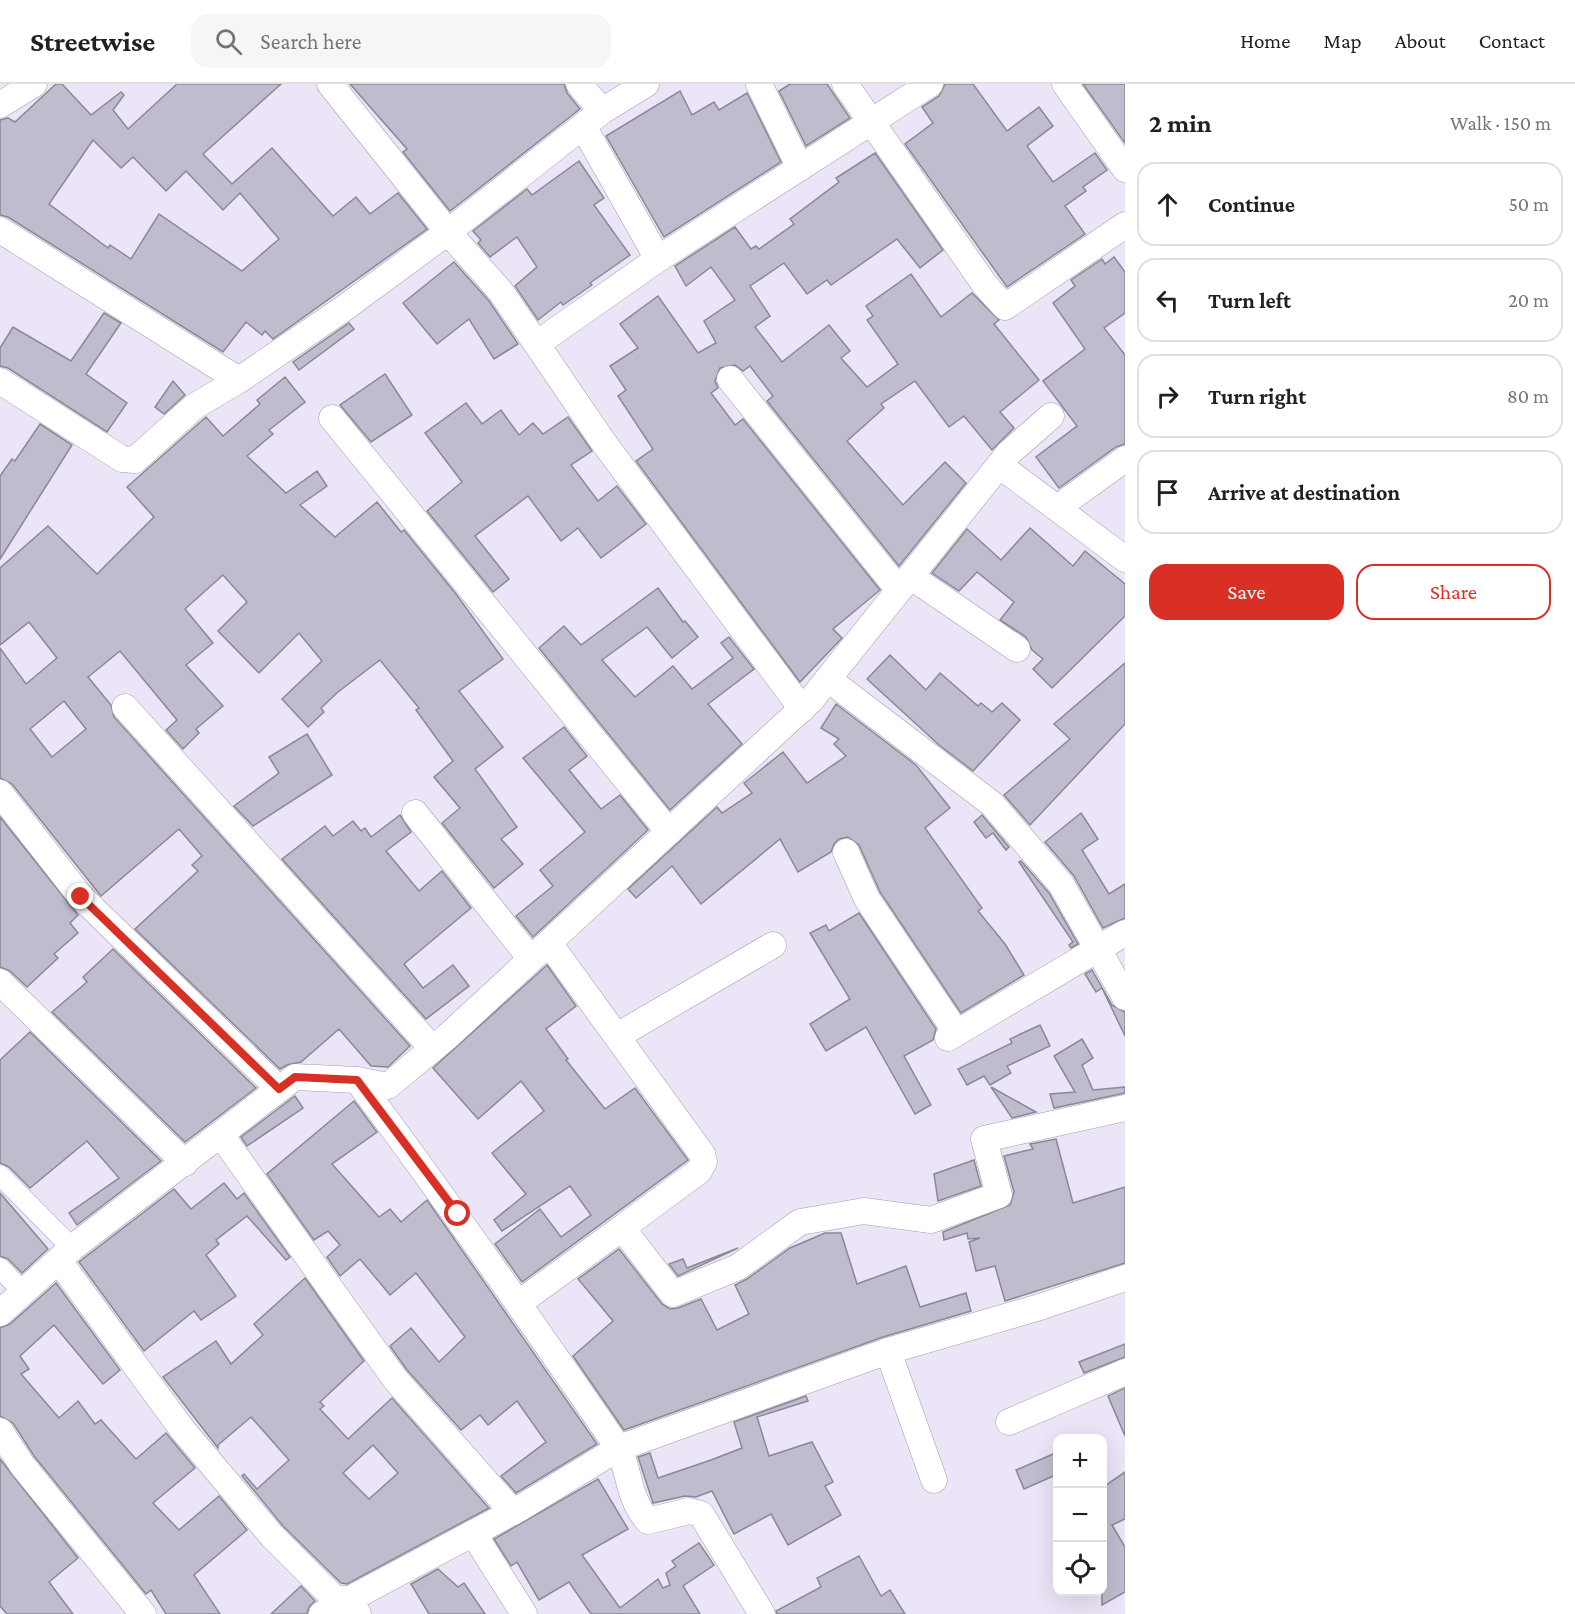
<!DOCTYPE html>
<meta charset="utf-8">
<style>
body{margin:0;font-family:"Crimson Pro",serif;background:#f6f6f6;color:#202124}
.controls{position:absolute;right:18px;bottom:18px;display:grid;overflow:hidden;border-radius:12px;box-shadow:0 6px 24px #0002}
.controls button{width:54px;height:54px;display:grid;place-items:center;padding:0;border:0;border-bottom:2px solid #e0e0e0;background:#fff;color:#202124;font:30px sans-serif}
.stop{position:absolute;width:18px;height:18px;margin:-14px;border:4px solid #d93025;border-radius:50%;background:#fff}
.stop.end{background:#d93025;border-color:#fff;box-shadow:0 2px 6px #0008}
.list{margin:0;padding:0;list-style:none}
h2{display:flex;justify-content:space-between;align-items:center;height:78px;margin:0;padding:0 24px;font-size:26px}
h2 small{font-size:20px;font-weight:400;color:#757577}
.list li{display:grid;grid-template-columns:39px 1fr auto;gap:18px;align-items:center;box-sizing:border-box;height:84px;margin:0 12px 12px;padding:0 12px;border:2px solid #e0e0e0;border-radius:18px}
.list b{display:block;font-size:22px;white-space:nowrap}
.list em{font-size:20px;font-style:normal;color:#757577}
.actions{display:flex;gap:12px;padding:18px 24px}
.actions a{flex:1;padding:14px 0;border:2px solid #d93025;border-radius:18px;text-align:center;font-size:21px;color:#d93025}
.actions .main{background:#d93025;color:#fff}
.icon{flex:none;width:33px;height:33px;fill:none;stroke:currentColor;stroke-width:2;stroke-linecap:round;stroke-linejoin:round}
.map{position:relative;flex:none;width:1125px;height:1530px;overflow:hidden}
header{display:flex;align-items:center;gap:36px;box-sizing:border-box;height:84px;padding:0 30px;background:#fff;border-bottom:2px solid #e0e0e0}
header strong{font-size:28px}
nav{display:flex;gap:33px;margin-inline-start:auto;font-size:21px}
.search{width:420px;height:54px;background:#f6f6f6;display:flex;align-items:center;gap:15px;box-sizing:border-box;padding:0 21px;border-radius:18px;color:#757577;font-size:22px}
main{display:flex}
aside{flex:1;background:#fff}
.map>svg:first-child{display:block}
.building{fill:#bfbcce;stroke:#8a8798;stroke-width:1.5;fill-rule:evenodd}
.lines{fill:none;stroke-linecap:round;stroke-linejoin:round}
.pedestrian-casing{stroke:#a29dae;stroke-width:21}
.minor-casing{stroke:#a29dae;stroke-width:27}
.pedestrian{stroke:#fff;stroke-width:20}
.minor{stroke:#fff;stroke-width:26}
.route{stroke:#d93025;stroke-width:8}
</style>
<header>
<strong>Streetwise</strong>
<div class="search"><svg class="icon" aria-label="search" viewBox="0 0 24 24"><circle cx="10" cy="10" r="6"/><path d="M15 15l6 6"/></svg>Search here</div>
<nav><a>Home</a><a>Map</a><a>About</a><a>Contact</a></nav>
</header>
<main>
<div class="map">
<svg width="1125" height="1530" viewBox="0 0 1125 1530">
<rect width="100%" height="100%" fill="#ebe5f7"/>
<g class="building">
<path d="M 56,0 L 62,0 L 91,31 L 121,8 L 124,11 L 113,26 L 128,45 L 177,0 L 281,0 L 203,70 L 232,100 L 272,64 L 333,132 L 356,113 L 370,130 L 398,109 L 427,145 L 273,255 L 265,247 L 262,251 L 246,238 L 223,268 L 8,133 L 0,131 L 0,36 L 8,34 L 15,38 ZM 93,56 L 121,84 L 133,73 L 166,107 L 186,87 L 223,126 L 240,109 L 279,155 L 242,187 L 159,130 L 131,175 L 110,161 L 108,164 L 49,120 Z"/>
<path d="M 350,0 L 564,0 L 567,9 L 580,25 L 450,127 L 403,68 L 407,65 Z"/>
<path d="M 790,0 L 827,0 L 850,34 L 806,62 L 779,7 Z"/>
<path d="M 945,0 L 973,0 L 1007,47 L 1039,23 L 1053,42 L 1027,62 L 1053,98 L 1095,69 L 1107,86 L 1083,103 L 1086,107 L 1065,122 L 1085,150 L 1007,203 L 905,60 L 933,39 L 922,23 L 939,12 Z"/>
<path d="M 1083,0 L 1125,0 L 1125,59 Z"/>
<path d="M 680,7 L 692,31 L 714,18 L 719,26 L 747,9 L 781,78 L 664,153 L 606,52 Z"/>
<path d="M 875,69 L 943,166 L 920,184 L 897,155 L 831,201 L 827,196 L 807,210 L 784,179 L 750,202 L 770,232 L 755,243 L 782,278 L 829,241 L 850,267 L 841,274 L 867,303 L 898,280 L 867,236 L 873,232 L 866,222 L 911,190 L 941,233 L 972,209 L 999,236 L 994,240 L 1039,296 L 1000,328 L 1014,344 L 992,366 L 964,332 L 949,343 L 915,297 L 881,320 L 884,324 L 847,357 L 903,421 L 945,378 L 966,399 L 899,482 L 767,317 L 773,312 L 750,282 L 743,287 L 735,281 L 720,284 L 715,297 L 718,304 L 711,309 L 735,341 L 743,335 L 880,506 L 833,545 L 842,554 L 800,598 L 636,377 L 653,365 L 618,312 L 626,306 L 610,282 L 638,264 L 620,240 L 658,212 L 698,269 L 716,259 L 704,237 L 735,216 L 711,183 L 686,202 L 675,182 L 735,143 L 751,165 L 756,162 L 759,165 L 794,140 L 790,135 L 839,98 L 836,94 Z"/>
<path d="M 579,77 L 604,114 L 594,121 L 630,171 L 590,199 L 592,201 L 563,221 L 561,218 L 538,236 L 515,202 L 537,183 L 517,153 L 490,173 L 478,159 L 481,156 L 473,147 L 527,105 L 532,111 Z"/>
<path d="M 1114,173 L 1125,188 L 1125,229 L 1104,244 L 1125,271 L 1125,360 L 1116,363 L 1059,404 L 1036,373 L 1077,342 L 1043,297 L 1085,265 L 1053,219 L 1075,202 L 1071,196 L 1102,175 L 1105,180 Z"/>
<path d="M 454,178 L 489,217 L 518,260 L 494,275 L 469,235 L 437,260 L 403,219 Z"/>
<path d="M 104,229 L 121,239 L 86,290 L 127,319 L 107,348 L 8,284 L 0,282 L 0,264 L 13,243 L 71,277 Z"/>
<path d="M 349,239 L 354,245 L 299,286 L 293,278 Z"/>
<path d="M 385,290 L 412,331 L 371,358 L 340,321 Z"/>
<path d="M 285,293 L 305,318 L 269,346 L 273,350 L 247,372 L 286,409 L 317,387 L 327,402 L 300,421 L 335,453 L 377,418 L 401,448 L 404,446 L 456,510 L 503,575 L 459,607 L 503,663 L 475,685 L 517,743 L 501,755 L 523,780 L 494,804 L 442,739 L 460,724 L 434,693 L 453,677 L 416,626 L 419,624 L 380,576 L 338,608 L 321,624 L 324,628 L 308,643 L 282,615 L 322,577 L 299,549 L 259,589 L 218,547 L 247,518 L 223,491 L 185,525 L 213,559 L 186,581 L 223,622 L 196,645 L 199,649 L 183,665 L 166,646 L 177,636 L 120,567 L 88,593 L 111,621 L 114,633 L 410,962 L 388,983 L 371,982 L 339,945 L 301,978 L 287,981 L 280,985 L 135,845 L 198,787 L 192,781 L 202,772 L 179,745 L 101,812 L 12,700 L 0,694 L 0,564 L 26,600 L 57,574 L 29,538 L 0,561 L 0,484 L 48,442 L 97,490 L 154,433 L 127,403 L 206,333 L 223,352 L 260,320 L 257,316 ZM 64,617 L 86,645 L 52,673 L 30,645 Z"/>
<path d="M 173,297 L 185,311 L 164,330 L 155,323 Z"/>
<path d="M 466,319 L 482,340 L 501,326 L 519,351 L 533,339 L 543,350 L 568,333 L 592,367 L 571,381 L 598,417 L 617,402 L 646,440 L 601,474 L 578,444 L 561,457 L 528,412 L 475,452 L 509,495 L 493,508 L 427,427 L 462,398 L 425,349 Z"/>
<path d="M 40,340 L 72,361 L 0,475 L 0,392 L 12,375 L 15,377 Z"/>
<path d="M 1030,444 L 1073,482 L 1085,467 L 1125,500 L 1125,532 L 1052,604 L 1033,585 L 1043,575 L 1032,566 L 1026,553 L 1000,536 L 1014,518 L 977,488 L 959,507 L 932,489 L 967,445 L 1001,476 Z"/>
<path d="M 658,504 L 683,538 L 685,537 L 698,553 L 672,574 L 647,543 L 602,576 L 635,613 L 673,582 L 692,605 L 733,574 L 721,559 L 729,553 L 754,585 L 708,620 L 742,660 L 670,726 L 539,564 L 564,542 L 581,561 Z"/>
<path d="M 890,571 L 926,606 L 940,589 L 978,622 L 981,619 L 992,628 L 1002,619 L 1020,636 L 973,687 L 939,661 L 867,595 Z"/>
<path d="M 1125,579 L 1125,640 L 1030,741 L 1004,711 L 1070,655 L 1054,640 Z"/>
<path d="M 836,620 L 916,681 L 950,724 L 925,744 L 982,824 L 978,827 L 1005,860 L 1024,891 L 961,929 L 880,808 L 859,761 L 848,753 L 839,755 L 834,760 L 831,768 L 798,788 L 780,755 L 701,820 L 672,782 L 636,814 L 628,805 L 717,723 L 722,729 L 752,709 L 744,699 L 783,668 L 807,699 L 846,672 L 834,660 L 839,655 L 821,644 Z"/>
<path d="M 564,643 L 587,672 L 569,686 L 601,725 L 620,711 L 648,746 L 533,853 L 516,832 L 553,802 L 540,786 L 585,748 L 523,674 Z"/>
<path d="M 307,650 L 332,691 L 253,742 L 234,722 L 279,689 L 269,673 Z"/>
<path d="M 1081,729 L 1098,755 L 1082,766 L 1109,810 L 1125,800 L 1125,834 L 1103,844 L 1074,792 L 1045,758 Z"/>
<path d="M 400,731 L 411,748 L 386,767 L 419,807 L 442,787 L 471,824 L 404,880 L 423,904 L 453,881 L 469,902 L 426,935 L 282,775 L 325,742 L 333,752 L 353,737 L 361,747 L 365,744 L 371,753 Z"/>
<path d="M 982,731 L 1009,763 L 1006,766 L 993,749 L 986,754 L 974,738 Z"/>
<path d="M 0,733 L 78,831 L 70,839 L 78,849 L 54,870 L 58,874 L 27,903 L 10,887 L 0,883 Z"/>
<path d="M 1021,777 L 1049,809 L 1078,860 L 1071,864 L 1069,861 L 1073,858 L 1019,778 Z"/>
<path d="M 859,829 L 936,945 L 933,956 L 904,972 L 931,1021 L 915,1030 L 866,943 L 826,967 L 810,940 L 850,915 L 810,849 L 826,841 L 829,847 Z"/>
<path d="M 113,865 L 256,1004 L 185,1058 L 52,928 L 87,898 L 83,893 Z"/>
<path d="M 547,881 L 576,922 L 546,945 L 568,975 L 566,976 L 605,1025 L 635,1004 L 688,1076 L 522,1198 L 495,1160 L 540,1125 L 561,1153 L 591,1131 L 570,1102 L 502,1147 L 494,1136 L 526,1110 L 492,1069 L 544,1027 L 521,997 L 478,1035 L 433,984 Z"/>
<path d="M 1092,886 L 1112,921 L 1125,928 L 1125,952 L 1102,904 L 1096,908 L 1085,890 Z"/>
<path d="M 1040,941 L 1050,962 L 1007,982 L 1011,989 L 990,1001 L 984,992 L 967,1001 L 958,985 L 1012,959 L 1010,955 Z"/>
<path d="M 30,948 L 161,1077 L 77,1141 L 69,1129 L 119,1094 L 87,1057 L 30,1104 L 9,1083 L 0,1079 L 0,976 Z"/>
<path d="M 1082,955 L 1093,974 L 1082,981 L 1093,1006 L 1125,1003 L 1125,1009 L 1054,1024 L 1050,1010 L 1075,1008 L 1054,972 Z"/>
<path d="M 991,1003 L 1036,1028 L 1012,1034 Z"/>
<path d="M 295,1012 L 303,1024 L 247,1062 L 241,1053 Z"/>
<path d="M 354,1017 L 377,1048 L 332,1080 L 379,1133 L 390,1125 L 401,1138 L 427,1116 L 597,1360 L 516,1409 L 501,1392 L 546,1358 L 517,1317 L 488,1341 L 480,1331 L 461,1346 L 407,1286 L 390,1262 L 411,1244 L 439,1278 L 465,1253 L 416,1189 L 390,1211 L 360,1175 L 340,1192 L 327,1173 L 340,1161 L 328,1147 L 314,1156 L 267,1090 Z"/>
<path d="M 1056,1055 L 1073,1119 L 1125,1103 L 1125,1179 L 1005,1217 L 995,1182 L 976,1187 L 969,1158 L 980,1154 L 968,1155 L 967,1149 L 944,1156 L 943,1148 L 1010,1121 L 1014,1108 L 1004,1072 L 1033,1065 L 1030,1060 Z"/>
<path d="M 974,1076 L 981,1102 L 938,1117 L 934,1090 Z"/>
<path d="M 224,1099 L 237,1115 L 244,1109 L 290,1173 L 286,1176 L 247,1132 L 216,1156 L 219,1160 L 206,1171 L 236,1212 L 201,1236 L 194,1227 L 144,1267 L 79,1178 L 174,1105 L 191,1125 Z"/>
<path d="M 0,1109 L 48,1165 L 22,1189 L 8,1175 L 0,1172 Z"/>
<path d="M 825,1149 L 841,1149 L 857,1200 L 906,1182 L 920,1223 L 966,1209 L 971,1227 L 883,1253 L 624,1346 L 573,1272 L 613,1237 L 578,1195 L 619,1165 L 662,1220 L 670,1225 L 678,1224 L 701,1215 L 717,1246 L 749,1230 L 735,1201 L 747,1195 L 790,1164 Z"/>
<path d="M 738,1164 L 678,1192 L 669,1180 L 683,1175 L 687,1184 Z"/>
<path d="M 305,1194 L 364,1277 L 320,1318 L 324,1322 L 320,1325 L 348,1355 L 392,1314 L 489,1424 L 347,1500 L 341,1499 L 283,1442 L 242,1392 L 244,1390 L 257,1405 L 289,1376 L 251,1333 L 218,1361 L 218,1364 L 163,1293 L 216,1257 L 231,1280 L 263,1251 L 254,1240 ZM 373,1361 L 398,1389 L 369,1415 L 343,1389 Z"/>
<path d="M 56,1199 L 120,1286 L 103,1300 L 54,1241 L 20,1272 L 29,1285 L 21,1290 L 59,1334 L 78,1317 L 95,1340 L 101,1336 L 136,1375 L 166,1349 L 195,1384 L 153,1419 L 179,1446 L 219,1412 L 247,1446 L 194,1491 L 220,1530 L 166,1530 L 151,1506 L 146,1510 L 34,1372 L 13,1339 L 0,1332 L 0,1244 L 10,1240 Z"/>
<path d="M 1125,1260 L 1125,1273 L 1084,1289 L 1079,1278 Z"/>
<path d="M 1125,1304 L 1125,1352 L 1108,1312 Z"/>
<path d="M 806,1312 L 808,1317 L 757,1333 L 769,1372 L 812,1358 L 833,1398 L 825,1402 L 841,1431 L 788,1461 L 771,1430 L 734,1450 L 712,1407 L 696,1413 L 685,1412 L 653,1419 L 638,1373 L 650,1369 L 658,1394 L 711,1376 L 742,1364 L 734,1338 Z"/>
<path d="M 1058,1368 L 1058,1390 L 1024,1405 L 1016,1386 Z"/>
<path d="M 0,1375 L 78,1474 L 49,1498 L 73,1530 L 7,1530 L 0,1522 Z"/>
<path d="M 1125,1388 L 1125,1435 L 1112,1441 L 1125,1463 L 1125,1508 L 1102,1521 L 1102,1404 Z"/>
<path d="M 598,1395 L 628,1445 L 582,1471 L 620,1524 L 658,1495 L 663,1504 L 670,1501 L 666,1489 L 676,1482 L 672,1477 L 699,1459 L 714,1481 L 683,1502 L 700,1530 L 591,1530 L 569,1498 L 539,1516 L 517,1478 L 511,1482 L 494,1455 Z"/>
<path d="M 859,1472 L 881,1512 L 890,1506 L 905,1530 L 777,1530 L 776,1527 L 821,1503 L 817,1494 Z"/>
<path d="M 438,1485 L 458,1503 L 464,1499 L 485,1530 L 429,1530 L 411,1500 Z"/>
<path d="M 301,1502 L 315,1517 L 309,1523 L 307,1530 L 271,1530 Z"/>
</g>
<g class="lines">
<g class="pedestrian-casing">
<g id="pedestrian">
<path d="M 0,1091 L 72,1164"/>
<path d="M 0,1184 L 24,1209"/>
</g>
</g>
<g class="minor-casing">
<g id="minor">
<path d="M 330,0 L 448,148 L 501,208 L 604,359 L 802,625"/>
<path d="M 579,0 L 602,27"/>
<path d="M 759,0 L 800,84"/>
<path d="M 845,0 L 985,201 L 1005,223 L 1125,141"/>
<path d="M 1065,0 L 1125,85"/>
<path d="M 0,21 L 34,0"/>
<path d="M 584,44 L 658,175"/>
<path d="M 0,146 L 239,296"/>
<path d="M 538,259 L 658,175 L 930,0"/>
<path d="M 730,295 L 899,506"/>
<path d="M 0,297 L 122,375 L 135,376 L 195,322 L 239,296 L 343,225 L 448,148 L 602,27 L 646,0"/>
<path d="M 332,334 L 669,748"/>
<path d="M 999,381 L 1125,475"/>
<path d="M 1057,424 L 1125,375"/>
<path d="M 910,492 L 1017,565"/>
<path d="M 828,595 L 992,720 L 1061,800 L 1125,913"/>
<path d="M 125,623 L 432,964"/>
<path d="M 0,709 L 81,813 L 279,1005"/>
<path d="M 415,729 L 531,875"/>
<path d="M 846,768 L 867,815 L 956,948"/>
<path d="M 549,859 L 702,1070 L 704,1078 L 699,1087 L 622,1144"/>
<path d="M 0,898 L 185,1079"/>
<path d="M 617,952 L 773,861"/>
<path d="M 948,954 L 1125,849"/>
<path d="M 357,996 C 446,1115 531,1237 615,1359 C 631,1383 625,1410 648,1437 L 689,1427 L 701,1430 L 762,1530"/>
<path d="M 221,1051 L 395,1295 L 513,1428"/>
<path d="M 59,1177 L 182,1345 L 272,1452 L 334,1514 L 348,1515 L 358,1530"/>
<path d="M 519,1219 L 622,1144 L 673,1210 L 738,1183 L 800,1138 L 864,1127 L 931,1136 L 999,1111 L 984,1055 L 1125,1024"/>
<path d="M 0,1229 L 72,1164 L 295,993 L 357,996 L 388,1002 L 448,952 L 811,616 L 1009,369 L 1051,332"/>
<path d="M 888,1267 L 934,1396"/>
<path d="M 1009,1338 L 1125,1288"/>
<path d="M 0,1347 L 22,1381 L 143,1530"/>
<path d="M 473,1449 L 524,1530"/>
<path d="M 322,1530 L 522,1423 L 619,1364 L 888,1267 L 1040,1223 L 1125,1194"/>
</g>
</g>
<use href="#pedestrian" class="pedestrian"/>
<use href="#minor" class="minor"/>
</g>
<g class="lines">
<path class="route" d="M 81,813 L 279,1005 L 295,993 L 357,996 L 458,1130"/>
</g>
</svg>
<div class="controls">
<button>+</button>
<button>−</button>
<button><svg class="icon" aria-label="locate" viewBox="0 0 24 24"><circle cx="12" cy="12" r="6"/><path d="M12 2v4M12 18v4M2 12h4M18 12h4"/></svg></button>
</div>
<div class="stop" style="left:458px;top:1130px"></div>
<div class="stop end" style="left:81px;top:813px"></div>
</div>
<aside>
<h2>2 min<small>Walk · 150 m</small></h2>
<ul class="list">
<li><svg class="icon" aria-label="ahead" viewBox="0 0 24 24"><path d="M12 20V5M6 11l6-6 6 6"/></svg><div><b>Continue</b></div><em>50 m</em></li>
<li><svg class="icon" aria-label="left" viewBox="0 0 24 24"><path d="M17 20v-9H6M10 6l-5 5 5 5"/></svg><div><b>Turn left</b></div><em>20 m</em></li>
<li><svg class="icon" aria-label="right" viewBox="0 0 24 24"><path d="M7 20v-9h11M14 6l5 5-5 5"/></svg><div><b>Turn right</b></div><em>80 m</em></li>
<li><svg class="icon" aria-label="arrive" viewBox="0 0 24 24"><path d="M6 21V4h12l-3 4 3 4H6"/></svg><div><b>Arrive at destination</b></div></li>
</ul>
<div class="actions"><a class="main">Save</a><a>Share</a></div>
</aside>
</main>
